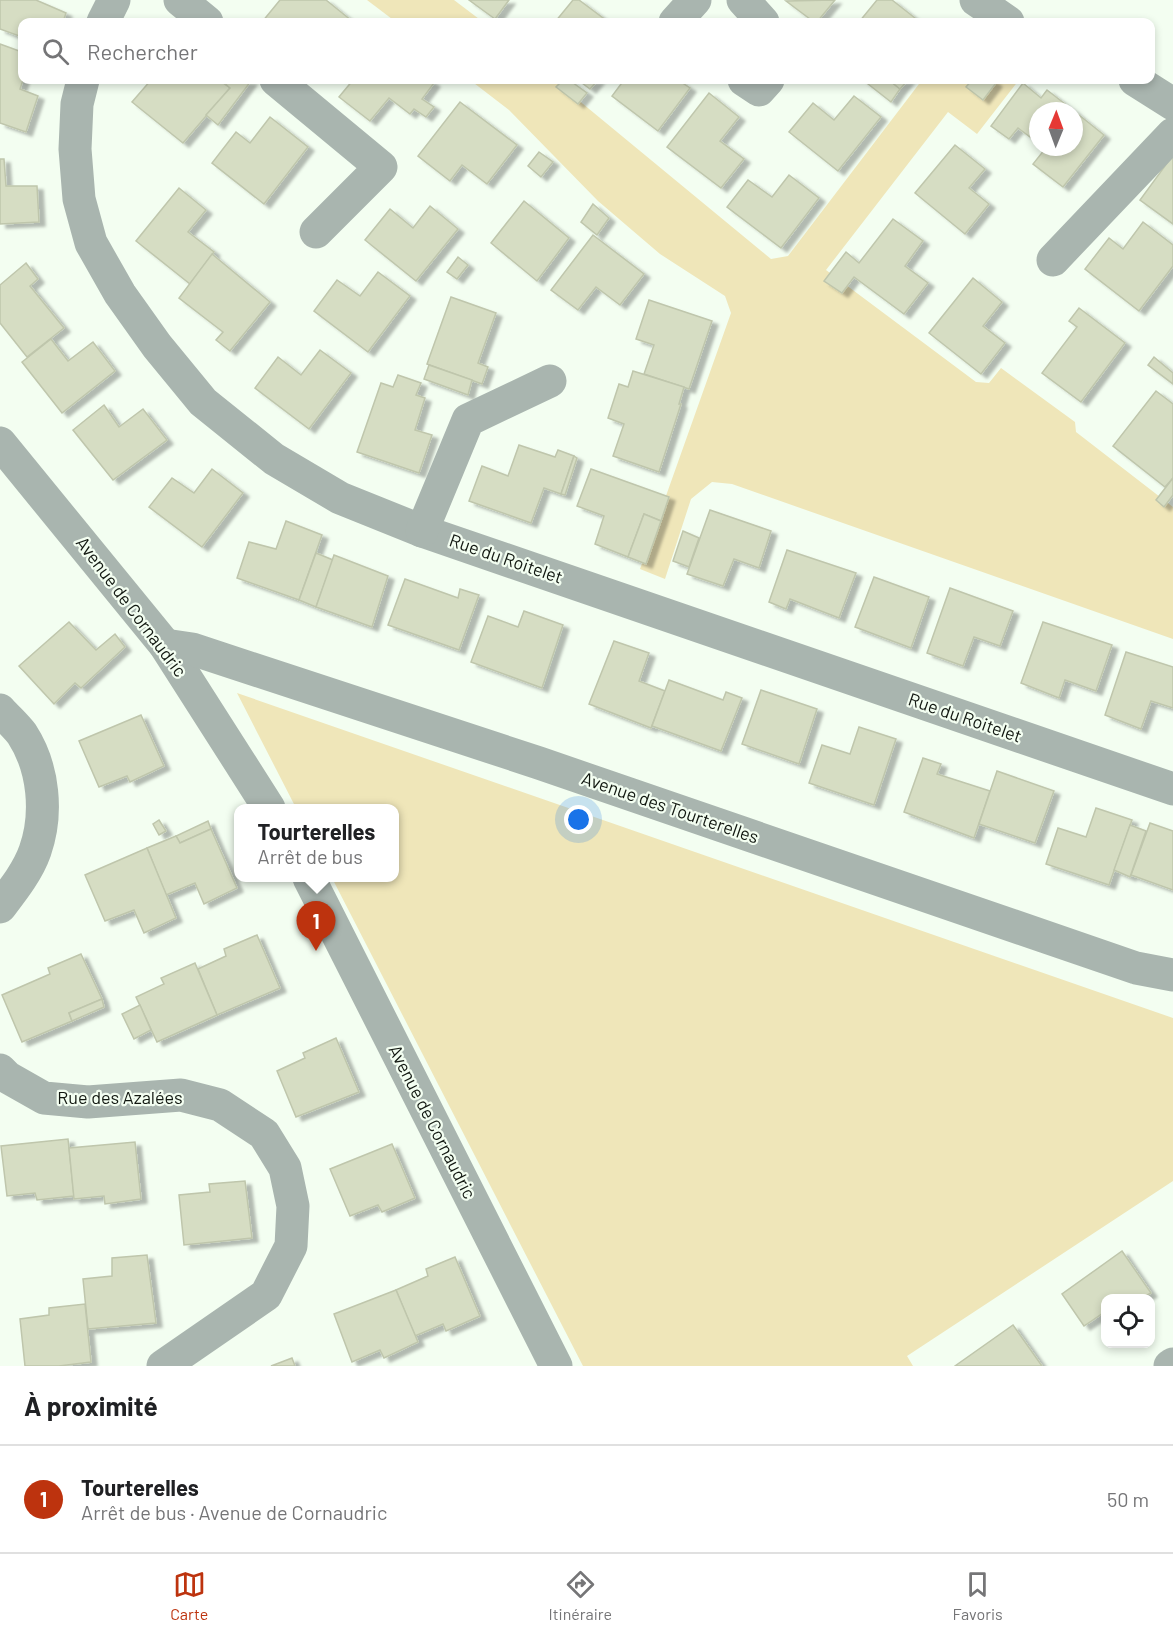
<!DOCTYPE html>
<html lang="fr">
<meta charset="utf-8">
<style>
body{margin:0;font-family:Barlow,sans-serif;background:#f6f6f6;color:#202124}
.controls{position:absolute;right:18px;bottom:18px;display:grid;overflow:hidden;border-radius:12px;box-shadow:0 3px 9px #0003}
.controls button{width:54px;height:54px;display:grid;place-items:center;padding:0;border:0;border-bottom:2px solid #e0e0e0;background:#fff;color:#202124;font:30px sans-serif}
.compass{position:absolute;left:1029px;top:102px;width:54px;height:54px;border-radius:50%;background:#fff;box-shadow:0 3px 9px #0003;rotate:1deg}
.you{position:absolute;left:579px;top:820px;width:21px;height:21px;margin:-15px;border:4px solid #fff;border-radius:50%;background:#1a73e8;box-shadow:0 0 0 9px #1a73e833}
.badge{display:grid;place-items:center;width:39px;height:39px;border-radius:50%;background:#bd330e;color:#fff;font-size:20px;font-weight:700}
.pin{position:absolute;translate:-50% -50px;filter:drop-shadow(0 2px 3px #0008)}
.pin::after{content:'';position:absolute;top:32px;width:21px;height:18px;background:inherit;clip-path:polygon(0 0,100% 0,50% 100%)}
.popup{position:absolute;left:234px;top:804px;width:165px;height:78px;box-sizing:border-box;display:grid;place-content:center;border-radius:12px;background:#fff;filter:drop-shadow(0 2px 4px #0005);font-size:20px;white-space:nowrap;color:#757577}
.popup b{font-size:22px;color:#202124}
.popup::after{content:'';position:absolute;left:50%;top:100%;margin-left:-12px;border:12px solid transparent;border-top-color:#fff}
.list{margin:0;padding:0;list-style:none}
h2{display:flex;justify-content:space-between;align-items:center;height:78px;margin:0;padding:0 24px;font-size:26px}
h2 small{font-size:20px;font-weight:400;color:#757577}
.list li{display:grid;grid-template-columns:39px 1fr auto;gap:18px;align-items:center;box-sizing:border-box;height:108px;padding:0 24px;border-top:2px solid #e0e0e0}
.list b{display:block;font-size:22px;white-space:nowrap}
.list p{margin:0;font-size:20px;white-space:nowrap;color:#757577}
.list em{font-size:20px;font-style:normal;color:#757577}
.icon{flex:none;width:33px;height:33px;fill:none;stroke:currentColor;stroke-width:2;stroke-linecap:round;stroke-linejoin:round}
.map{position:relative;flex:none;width:1173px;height:1366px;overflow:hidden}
.search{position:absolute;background:#fff;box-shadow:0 3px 9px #0003;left:18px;right:18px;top:18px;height:66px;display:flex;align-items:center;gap:15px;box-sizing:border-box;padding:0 21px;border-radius:12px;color:#757577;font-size:22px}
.sheet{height:186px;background:#fff}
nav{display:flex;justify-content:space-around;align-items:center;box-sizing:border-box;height:84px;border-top:2px solid #e0e0e0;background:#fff;font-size:16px;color:#757577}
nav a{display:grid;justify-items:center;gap:3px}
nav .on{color:#bd330e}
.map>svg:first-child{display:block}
.green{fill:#efe6b9}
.building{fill:#d6ddc3;stroke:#bfc6ac;stroke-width:1.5;filter:url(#shadow)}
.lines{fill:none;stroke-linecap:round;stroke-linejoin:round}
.minor{stroke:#a9b5af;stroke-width:33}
.labels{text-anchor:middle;stroke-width:4.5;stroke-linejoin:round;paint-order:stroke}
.street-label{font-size:18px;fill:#111710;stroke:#f3fef1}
</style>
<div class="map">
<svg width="1173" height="1366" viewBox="0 0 1173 1366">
<defs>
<filter id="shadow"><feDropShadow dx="6" dy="4" stdDeviation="1.5" flood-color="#0004"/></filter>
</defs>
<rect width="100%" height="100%" fill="#f3fef1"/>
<g class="green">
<path d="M 367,0 L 454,0 L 483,22 L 396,22 Z"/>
<path d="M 470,80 L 554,80 L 771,259 L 788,256 L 922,80 L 1019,80 L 977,134 L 948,112 L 826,270 L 976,382 L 989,383 L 1001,368 L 1075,422 L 1076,432 L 1173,507 L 1173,639 L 732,484 L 712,482 L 691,499 L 665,579 L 640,569 L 731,313 L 725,296 L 660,254 L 598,201 L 509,110 Z"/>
<path d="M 237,693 L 1173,1018 L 1173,1181 L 907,1356 L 913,1366 L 583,1366 L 332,878 L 394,878 L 394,808 L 296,808 Z"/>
</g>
<g class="building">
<path d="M 0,0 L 36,0 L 66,13 L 63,22 L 22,22 L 22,37 L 0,29 Z"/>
<path d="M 280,0 L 326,0 L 352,21 L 262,22 Z"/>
<path d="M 469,0 L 509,0 L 495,19 Z"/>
<path d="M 573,0 L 579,0 L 603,18 L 600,22 L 555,22 Z"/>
<path d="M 835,0 L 817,22 L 814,22 L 786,1 Z"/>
<path d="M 877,0 L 892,0 L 920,22 L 859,22 Z"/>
<path d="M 0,44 L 22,52 L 23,80 L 20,89 L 38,96 L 26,132 L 0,123 Z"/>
<path d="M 151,80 L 167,80 L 171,83 L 174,80 L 219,80 L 230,88 L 183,143 L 132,102 Z"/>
<path d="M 223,80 L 251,81 L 218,125 L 206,115 L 230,88 L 222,81 Z"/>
<path d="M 353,80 L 429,80 L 434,83 L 422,99 L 434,107 L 426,117 L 414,109 L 410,114 L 389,98 L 370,121 L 339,97 Z"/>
<path d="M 563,80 L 569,80 L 587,93 L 578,104 L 556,87 Z"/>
<path d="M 578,80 L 598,80 L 590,89 Z"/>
<path d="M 624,80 L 678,80 L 690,88 L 658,131 L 612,96 Z"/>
<path d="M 863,80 L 889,80 L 900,89 L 891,102 Z"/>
<path d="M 889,80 L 908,80 L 900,89 Z"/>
<path d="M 972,80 L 992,80 L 996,83 L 983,100 L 966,87 Z"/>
<path d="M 1023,83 L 1041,98 L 1047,90 L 1074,111 L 1038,111 L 1038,143 L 1018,128 L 1009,139 L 991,126 Z"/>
<path d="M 709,93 L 739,117 L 720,141 L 744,159 L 721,188 L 667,147 Z"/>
<path d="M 854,96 L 881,117 L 838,171 L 789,132 L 813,103 L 834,120 Z"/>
<path d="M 460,102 L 517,145 L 487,184 L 462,165 L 450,181 L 418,156 Z"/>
<path d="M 1074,111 L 1104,135 L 1063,187 L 1033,164 L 1045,149 L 1042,147 L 1074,147 Z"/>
<path d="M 270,117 L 308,147 L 264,204 L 212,163 L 236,132 L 250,143 Z"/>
<path d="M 955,145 L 985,169 L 969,188 L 989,204 L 965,234 L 915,193 Z"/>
<path d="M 539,152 L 553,162 L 541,177 L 528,166 Z"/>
<path d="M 1173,155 L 1173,224 L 1140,200 Z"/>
<path d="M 0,159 L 4,159 L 6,186 L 37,186 L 39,222 L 0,224 Z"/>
<path d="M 789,175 L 819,198 L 781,248 L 727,207 L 748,180 L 772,197 Z"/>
<path d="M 179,188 L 206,210 L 188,232 L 214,252 L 190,284 L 136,241 Z"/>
<path d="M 524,201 L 569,238 L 537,281 L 491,243 Z"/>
<path d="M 593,204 L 609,218 L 597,235 L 581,222 Z"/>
<path d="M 430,206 L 458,229 L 416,281 L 365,240 L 390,209 L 413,228 Z"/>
<path d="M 893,219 L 923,241 L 905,266 L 928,283 L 904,314 L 854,277 L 842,293 L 824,281 L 846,252 L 859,263 Z"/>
<path d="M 1143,222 L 1173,245 L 1173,266 L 1139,311 L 1085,269 L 1109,238 L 1123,249 Z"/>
<path d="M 593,235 L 644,274 L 620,305 L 596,287 L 578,310 L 551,290 Z"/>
<path d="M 212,254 L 270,302 L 230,351 L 216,340 L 223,332 L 179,298 Z"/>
<path d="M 458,257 L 468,265 L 457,279 L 447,272 Z"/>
<path d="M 26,263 L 38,279 L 30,286 L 64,328 L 27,357 L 0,323 L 0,285 Z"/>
<path d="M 378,272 L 410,296 L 368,352 L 314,311 L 337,280 L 360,296 Z"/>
<path d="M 973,278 L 1002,302 L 983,326 L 1005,343 L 981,374 L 929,333 Z"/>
<path d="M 451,297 L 496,313 L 478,363 L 488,367 L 482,384 L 427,364 Z"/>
<path d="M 649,300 L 712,321 L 689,389 L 644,374 L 654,345 L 636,339 Z"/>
<path d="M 1079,308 L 1125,343 L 1081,402 L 1042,373 L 1077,327 L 1069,321 Z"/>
<path d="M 51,339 L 68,361 L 93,342 L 115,371 L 62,413 L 22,362 Z"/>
<path d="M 320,350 L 351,373 L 309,429 L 255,388 L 278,357 L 301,375 Z"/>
<path d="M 1154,357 L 1173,373 L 1173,384 L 1148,365 Z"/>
<path d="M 429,365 L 472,380 L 468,395 L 424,379 Z"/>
<path d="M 633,371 L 684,387 L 679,404 L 681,404 L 659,472 L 613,456 L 624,424 L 608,418 L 619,384 L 628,387 Z"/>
<path d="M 398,375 L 421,383 L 416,395 L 425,398 L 415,430 L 432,435 L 419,473 L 357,452 L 381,383 L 393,387 Z"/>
<path d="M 1156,391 L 1173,404 L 1173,478 L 1165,487 L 1113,446 Z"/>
<path d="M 104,405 L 119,427 L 143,409 L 167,440 L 113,480 L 73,430 Z"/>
<path d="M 519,445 L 555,457 L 558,450 L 574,456 L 561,494 L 544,488 L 531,523 L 469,501 L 482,466 L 508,476 Z"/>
<path d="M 574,456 L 577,458 L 565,495 L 561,494 Z"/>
<path d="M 212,469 L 243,493 L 202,547 L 149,507 L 172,478 L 194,493 Z"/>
<path d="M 591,469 L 669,497 L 661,521 L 644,514 L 628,557 L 595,544 L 604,516 L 577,506 Z"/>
<path d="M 1173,478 L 1173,495 L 1164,507 L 1156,500 Z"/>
<path d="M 710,510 L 771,531 L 759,568 L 734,559 L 723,586 L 687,574 Z"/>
<path d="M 644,514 L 661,521 L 646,564 L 628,557 Z"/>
<path d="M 286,521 L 322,535 L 299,600 L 237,578 L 249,542 L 276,549 Z"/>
<path d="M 683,531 L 699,538 L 689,567 L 673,561 Z"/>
<path d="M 787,550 L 856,573 L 839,618 L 790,599 L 786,609 L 769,602 Z"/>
<path d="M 316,553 L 333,560 L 316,607 L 299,600 Z"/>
<path d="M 334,555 L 388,576 L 372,627 L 316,607 Z"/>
<path d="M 874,577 L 929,597 L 911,648 L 855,627 Z"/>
<path d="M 405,579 L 458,598 L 460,589 L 479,595 L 459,650 L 388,625 Z"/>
<path d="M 950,588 L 1013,611 L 1000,646 L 974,637 L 963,666 L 927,653 Z"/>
<path d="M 524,611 L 563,625 L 542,688 L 471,662 L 488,616 L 518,627 Z"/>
<path d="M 69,622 L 96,650 L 115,634 L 125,647 L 81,688 L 75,683 L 54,704 L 19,666 Z"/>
<path d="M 1043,622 L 1112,645 L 1096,691 L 1065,680 L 1059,698 L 1021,683 Z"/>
<path d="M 614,641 L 649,653 L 639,681 L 665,691 L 651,728 L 589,704 Z"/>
<path d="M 1126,652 L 1173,667 L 1173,708 L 1151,701 L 1141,729 L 1105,715 Z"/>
<path d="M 669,680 L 723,700 L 726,692 L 742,698 L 721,751 L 652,726 Z"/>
<path d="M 761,690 L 817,709 L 799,764 L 742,744 Z"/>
<path d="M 141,715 L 164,766 L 130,782 L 127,776 L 99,787 L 79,741 Z"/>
<path d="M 859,727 L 896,739 L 874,805 L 809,783 L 822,745 L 850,754 Z"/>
<path d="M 923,758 L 941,764 L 937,774 L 990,791 L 974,838 L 904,812 Z"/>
<path d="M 997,771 L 1054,791 L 1035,843 L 979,824 Z"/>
<path d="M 1096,808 L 1132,820 L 1109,885 L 1046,864 L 1058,828 L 1086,837 Z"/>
<path d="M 159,820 L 166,831 L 159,835 L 153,824 Z"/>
<path d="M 208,821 L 211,829 L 180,843 L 176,836 Z"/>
<path d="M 1150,823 L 1173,831 L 1173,890 L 1131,875 Z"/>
<path d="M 1130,825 L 1146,831 L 1130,877 L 1114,870 Z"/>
<path d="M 211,829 L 237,888 L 204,904 L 195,883 L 166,895 L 147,848 L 176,836 L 180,843 Z"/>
<path d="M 147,848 L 176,918 L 144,933 L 134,910 L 105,921 L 85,875 Z"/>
<path d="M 257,935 L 280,988 L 217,1015 L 198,969 L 226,956 L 224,949 Z"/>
<path d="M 81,954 L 102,999 L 69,1013 L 72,1021 L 22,1042 L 2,995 L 50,974 L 48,968 Z"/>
<path d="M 195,963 L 217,1015 L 157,1042 L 136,997 L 164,984 L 161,978 Z"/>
<path d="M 102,999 L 104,1007 L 72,1021 L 69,1013 Z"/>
<path d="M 140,1005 L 151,1030 L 134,1039 L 122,1014 Z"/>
<path d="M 336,1038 L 359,1092 L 296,1117 L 277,1071 L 305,1058 L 303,1053 Z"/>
<path d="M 68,1139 L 74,1196 L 37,1200 L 35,1193 L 7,1196 L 1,1146 Z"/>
<path d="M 135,1142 L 141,1199 L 105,1204 L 104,1196 L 74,1199 L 69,1148 Z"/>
<path d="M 392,1144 L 415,1198 L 382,1212 L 378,1205 L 350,1216 L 330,1169 Z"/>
<path d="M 245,1181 L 252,1238 L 184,1245 L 179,1195 L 210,1192 L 209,1184 Z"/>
<path d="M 1122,1251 L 1151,1293 L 1142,1298 L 1106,1298 L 1106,1311 L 1084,1326 L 1062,1294 Z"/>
<path d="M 147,1255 L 156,1323 L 88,1329 L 83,1279 L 112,1276 L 112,1258 Z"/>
<path d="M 455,1257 L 480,1316 L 446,1331 L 443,1324 L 415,1336 L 396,1290 L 428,1276 L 426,1269 Z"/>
<path d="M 396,1290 L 418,1342 L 384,1358 L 380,1350 L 352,1362 L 334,1314 Z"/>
<path d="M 85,1304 L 91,1362 L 59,1366 L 25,1366 L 20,1319 L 49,1315 L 49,1308 Z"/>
<path d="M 1013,1325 L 1042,1366 L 955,1366 Z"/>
<path d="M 292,1358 L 295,1366 L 271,1366 Z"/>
</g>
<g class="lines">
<g class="minor">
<path d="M 180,0 L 207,22"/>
<path d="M 743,0 L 763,22"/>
<path d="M 976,0 L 1008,22"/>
<path d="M 103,22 L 114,0"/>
<path d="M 675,22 L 695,0"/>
<path d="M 83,80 L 77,104 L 75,149 L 79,199 L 91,243 L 120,294 L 157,346 L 203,402 L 274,459 L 340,498 L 422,531 L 1173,789"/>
<path d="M 276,80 L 381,167 L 316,232"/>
<path d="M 744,80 L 759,90 L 768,80"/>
<path d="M 1135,80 L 1173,104"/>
<path d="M 1053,260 L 1173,134"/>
<path d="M 0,443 L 165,645 L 269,808"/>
<path d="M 422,531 L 468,420 L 550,381"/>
<path d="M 165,645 L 192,649 L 539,763 L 1136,968 L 1173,975"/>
<path d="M 0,710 C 7,718 16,726 22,734 C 44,768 48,814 35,851 C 28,871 13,890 0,907"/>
<path d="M 309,878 L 556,1366"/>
<path d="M 0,1070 L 7,1077 L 44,1098 L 88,1102 L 181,1095 L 220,1105 L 264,1134 L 285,1168 L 293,1206 L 291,1246 L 266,1295 L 163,1366"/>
<path d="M 1170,1366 L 1173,1364"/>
</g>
</g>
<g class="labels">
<g class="street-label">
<text transform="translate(506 559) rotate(19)" y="6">Rue du Roitelet</text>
<text transform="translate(131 607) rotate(53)" y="6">Avenue de Cornaudric</text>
<text transform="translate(965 718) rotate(19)" y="6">Rue du Roitelet</text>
<text transform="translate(670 808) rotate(19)" y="6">Avenue des Tourterelles</text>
<text x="120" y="1104">Rue des Azalées</text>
<text transform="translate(432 1122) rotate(63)" y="6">Avenue de Cornaudric</text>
</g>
</g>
</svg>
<div class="controls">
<button><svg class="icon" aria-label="locate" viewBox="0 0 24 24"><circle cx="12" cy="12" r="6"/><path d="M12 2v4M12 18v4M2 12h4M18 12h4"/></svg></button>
</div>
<svg class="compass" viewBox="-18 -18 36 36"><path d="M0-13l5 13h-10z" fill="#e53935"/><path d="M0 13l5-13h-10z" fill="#757577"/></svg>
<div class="you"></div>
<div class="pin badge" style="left:316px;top:951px">1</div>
<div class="popup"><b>Tourterelles</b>Arrêt de bus</div>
<div class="search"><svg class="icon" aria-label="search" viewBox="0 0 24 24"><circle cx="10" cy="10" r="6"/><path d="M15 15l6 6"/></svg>Rechercher</div>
</div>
<section class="sheet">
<h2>À proximité<small></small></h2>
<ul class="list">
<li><span class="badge">1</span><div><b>Tourterelles</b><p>Arrêt de bus · Avenue de Cornaudric</p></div><em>50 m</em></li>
</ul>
</section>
<nav>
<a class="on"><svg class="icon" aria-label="map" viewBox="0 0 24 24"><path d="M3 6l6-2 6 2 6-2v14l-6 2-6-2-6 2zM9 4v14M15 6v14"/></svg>Carte</a>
<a><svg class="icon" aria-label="directions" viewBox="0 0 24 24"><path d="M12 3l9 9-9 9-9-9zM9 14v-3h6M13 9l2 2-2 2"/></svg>Itinéraire</a>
<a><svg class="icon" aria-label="saved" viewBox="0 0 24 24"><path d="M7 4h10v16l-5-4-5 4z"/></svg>Favoris</a>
</nav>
